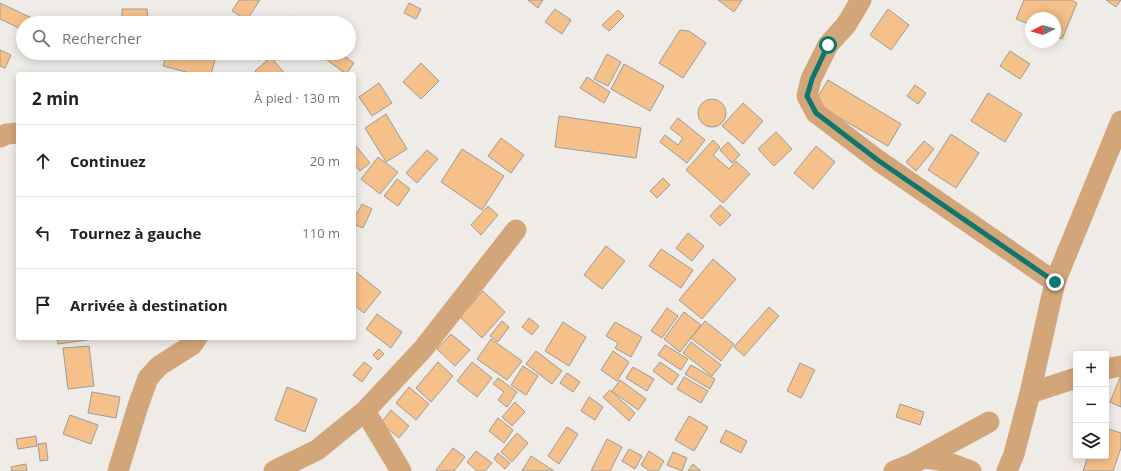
<!DOCTYPE html>
<html lang="fr">
<meta charset="utf-8">
<style>
body{margin:0;font-family:"Open Sans",sans-serif;background:#f2f2f2;color:#202124}
.controls{position:absolute;right:12px;bottom:12px;display:grid;overflow:hidden;border-radius:4px;box-shadow:0 2px 10px #0003}
.controls button{width:36px;height:36px;display:grid;place-items:center;padding:0;border:0;border-bottom:1px solid #e0e0e0;background:#fff;color:#202124;font:20px sans-serif}
.compass{position:absolute;left:1025px;top:12px;width:36px;height:36px;border-radius:50%;background:#fff;box-shadow:0 2px 10px #0003;rotate:265deg}
.stop{position:absolute;width:12px;height:12px;margin:-9px;border:3px solid #0f766e;border-radius:50%;background:#fff}
.stop.end{background:#0f766e;border-color:#fff;box-shadow:0 1px 4px #0008}
.list{margin:0;padding:0;list-style:none}
h2{display:flex;justify-content:space-between;align-items:center;height:52px;margin:0;padding:0 16px;font-size:17px}
h2 small{font-size:13px;font-weight:400;color:#757577}
.list li{display:grid;grid-template-columns:26px 1fr auto;gap:12px;align-items:center;box-sizing:border-box;height:72px;padding:0 16px;border-top:1px solid #e0e0e0}
.list b{display:block;font-size:15px;white-space:nowrap}
.list em{font-size:13px;font-style:normal;color:#757577}
.icon{flex:none;width:22px;height:22px;fill:none;stroke:currentColor;stroke-width:2;stroke-linecap:round;stroke-linejoin:round}
.map{position:relative;flex:none;width:1121px;height:471px;overflow:hidden}
.search{position:absolute;background:#fff;box-shadow:0 2px 10px #0003;left:16px;top:16px;width:340px;height:44px;display:flex;align-items:center;gap:10px;box-sizing:border-box;padding:0 14px;border-radius:22px;color:#757577;font-size:15px}
.panel{position:absolute;background:#fff;box-shadow:0 2px 10px #0003;left:16px;top:72px;width:340px;height:268px;border-radius:4px}
.map>svg:first-child{display:block}
.building{fill:#f6c08a;stroke:#9e9b98}
.lines{fill:none;stroke-linecap:round;stroke-linejoin:round}
.minor{stroke:#d3a67a;stroke-width:21}
.route{stroke:#0f766e;stroke-width:5}
</style>
<div class="map">
<svg width="1121" height="471" viewBox="0 0 1121 471">
<rect width="100%" height="100%" fill="#efece8"/>
<g class="building">
<path d="M 239,0 L 260,0 L 247,20 L 232,11 Z"/>
<path d="M 528,0 L 543,0 L 538,8 Z"/>
<path d="M 718,0 L 742,0 L 734,12 Z"/>
<path d="M 1024,0 L 1071,0 L 1077,3 L 1062,39 L 1055,36 L 1055,18 L 1031,18 L 1031,25 L 1016,19 Z"/>
<path d="M 1106,0 L 1121,0 L 1116,7 Z"/>
<path d="M 0,3 L 36,20 L 34,23 L 23,23 L 23,30 L 0,19 Z"/>
<path d="M 409,3 L 421,9 L 416,19 L 404,13 Z"/>
<path d="M 122,9 L 147,9 L 148,22 L 122,22 Z"/>
<path d="M 555,9 L 571,20 L 562,34 L 545,22 Z"/>
<path d="M 888,9 L 909,25 L 891,50 L 870,35 Z"/>
<path d="M 618,10 L 624,16 L 609,31 L 602,25 Z"/>
<path d="M 295,16 L 305,23 L 289,23 Z"/>
<path d="M 680,30 L 689,31 L 706,43 L 683,78 L 659,63 Z"/>
<path d="M 0,50 L 11,55 L 5,68 L 0,66 Z"/>
<path d="M 1010,51 L 1030,64 L 1020,79 L 1000,66 Z"/>
<path d="M 167,53 L 217,53 L 211,74 L 194,74 L 163,66 Z"/>
<path d="M 332,53 L 340,53 L 354,63 L 346,74 L 327,60 Z"/>
<path d="M 607,54 L 621,62 L 608,86 L 594,79 Z"/>
<path d="M 271,57 L 285,74 L 257,74 L 255,71 Z"/>
<path d="M 421,63 L 439,81 L 421,99 L 403,82 Z"/>
<path d="M 624,64 L 664,86 L 650,111 L 611,89 Z"/>
<path d="M 587,77 L 610,92 L 604,103 L 580,88 Z"/>
<path d="M 828,80 L 901,124 L 888,146 L 814,103 Z"/>
<path d="M 379,83 L 392,103 L 372,116 L 359,97 Z"/>
<path d="M 915,85 L 926,93 L 918,104 L 907,96 Z"/>
<path d="M 988,93 L 1022,114 L 1005,142 L 971,121 Z"/>
<circle cx="712" cy="113" r="14"/>
<path d="M 743,103 L 763,121 L 743,144 L 722,126 Z"/>
<path d="M 386,114 L 407,149 L 386,162 L 365,128 Z"/>
<path d="M 559,116 L 641,128 L 636,158 L 555,147 Z"/>
<path d="M 678,118 L 705,140 L 687,163 L 660,142 L 665,135 L 678,145 L 683,138 L 670,128 Z"/>
<path d="M 776,132 L 792,149 L 774,166 L 758,149 Z"/>
<path d="M 951,134 L 979,153 L 956,188 L 928,170 Z"/>
<path d="M 501,138 L 524,155 L 511,173 L 488,156 Z"/>
<path d="M 713,140 L 720,147 L 713,155 L 729,169 L 736,161 L 750,174 L 723,203 L 686,170 Z"/>
<path d="M 924,141 L 934,149 L 916,171 L 906,162 Z"/>
<path d="M 728,142 L 740,155 L 732,163 L 720,150 Z"/>
<path d="M 356,146 L 370,163 L 360,171 L 354,164 L 354,148 Z"/>
<path d="M 816,146 L 835,162 L 813,189 L 794,173 Z"/>
<path d="M 462,149 L 504,176 L 482,210 L 441,182 Z"/>
<path d="M 427,150 L 438,159 L 417,183 L 406,173 Z"/>
<path d="M 378,157 L 398,172 L 380,194 L 361,179 Z"/>
<path d="M 663,178 L 670,185 L 657,198 L 650,191 Z"/>
<path d="M 397,179 L 410,189 L 398,206 L 384,196 Z"/>
<path d="M 362,204 L 372,209 L 363,228 L 354,224 L 354,219 Z"/>
<path d="M 720,205 L 731,215 L 720,226 L 710,216 Z"/>
<path d="M 488,206 L 498,215 L 481,235 L 471,225 Z"/>
<path d="M 688,233 L 704,246 L 692,261 L 676,248 Z"/>
<path d="M 606,246 L 625,261 L 602,289 L 584,275 Z"/>
<path d="M 661,249 L 693,270 L 681,288 L 649,266 Z"/>
<path d="M 713,259 L 736,279 L 702,319 L 679,300 Z"/>
<path d="M 356,272 L 381,292 L 364,313 L 354,305 L 354,275 Z"/>
<path d="M 483,291 L 505,312 L 482,338 L 460,317 Z"/>
<path d="M 769,307 L 779,316 L 744,356 L 734,347 Z"/>
<path d="M 667,308 L 678,316 L 662,338 L 651,331 Z"/>
<path d="M 684,312 L 701,325 L 680,352 L 664,339 Z"/>
<path d="M 377,314 L 402,332 L 391,348 L 366,329 Z"/>
<path d="M 529,318 L 539,326 L 532,335 L 522,327 Z"/>
<path d="M 502,321 L 509,327 L 498,342 L 490,336 Z"/>
<path d="M 705,321 L 734,344 L 721,361 L 691,338 Z"/>
<path d="M 563,322 L 586,337 L 569,366 L 545,351 Z"/>
<path d="M 615,322 L 642,337 L 631,357 L 615,348 L 618,343 L 606,336 Z"/>
<path d="M 451,334 L 470,350 L 455,366 L 437,349 Z"/>
<path d="M 57,338 L 100,338 L 58,344 Z"/>
<path d="M 491,339 L 522,361 L 507,380 L 477,359 Z"/>
<path d="M 691,342 L 721,365 L 712,376 L 683,353 Z"/>
<path d="M 665,345 L 688,359 L 681,370 L 658,355 Z"/>
<path d="M 89,346 L 94,386 L 68,389 L 63,348 Z"/>
<path d="M 379,349 L 384,354 L 378,360 L 373,355 Z"/>
<path d="M 536,351 L 562,371 L 552,384 L 526,364 Z"/>
<path d="M 613,351 L 629,362 L 617,381 L 601,370 Z"/>
<path d="M 364,362 L 372,368 L 362,382 L 353,375 Z"/>
<path d="M 438,362 L 453,376 L 431,402 L 416,388 Z"/>
<path d="M 472,362 L 492,378 L 477,397 L 457,381 Z"/>
<path d="M 660,362 L 679,375 L 672,385 L 653,371 Z"/>
<path d="M 800,363 L 815,370 L 801,398 L 787,391 Z"/>
<path d="M 691,365 L 715,379 L 710,389 L 685,374 Z"/>
<path d="M 523,366 L 538,376 L 526,395 L 511,385 Z"/>
<path d="M 633,367 L 654,379 L 647,391 L 626,378 Z"/>
<path d="M 567,373 L 580,382 L 573,392 L 560,383 Z"/>
<path d="M 1121,375 L 1121,407 L 1110,402 Z"/>
<path d="M 684,377 L 708,391 L 701,403 L 677,389 Z"/>
<path d="M 498,378 L 517,392 L 507,407 L 498,400 L 504,392 L 493,384 Z"/>
<path d="M 620,380 L 646,399 L 638,410 L 612,391 Z"/>
<path d="M 287,387 L 317,399 L 305,432 L 275,420 Z"/>
<path d="M 409,387 L 429,404 L 416,420 L 396,403 Z"/>
<path d="M 610,390 L 635,413 L 629,421 L 603,397 Z"/>
<path d="M 92,392 L 120,397 L 116,418 L 88,413 Z"/>
<path d="M 589,397 L 603,407 L 595,420 L 581,411 Z"/>
<path d="M 515,402 L 525,412 L 512,426 L 502,417 Z"/>
<path d="M 900,404 L 924,412 L 920,425 L 896,417 Z"/>
<path d="M 391,410 L 409,426 L 399,438 L 381,423 Z"/>
<path d="M 70,415 L 98,425 L 91,444 L 63,434 Z"/>
<path d="M 689,416 L 708,427 L 694,451 L 675,440 Z"/>
<path d="M 498,418 L 513,430 L 504,443 L 489,431 Z"/>
<path d="M 567,427 L 578,434 L 559,464 L 548,456 Z"/>
<path d="M 1106,428 L 1121,433 L 1121,448 L 1113,471 L 1083,471 L 1088,456 L 1106,456 Z"/>
<path d="M 726,430 L 747,441 L 741,453 L 720,442 Z"/>
<path d="M 517,433 L 528,443 L 512,462 L 501,452 Z"/>
<path d="M 36,436 L 37,446 L 18,449 L 16,439 Z"/>
<path d="M 607,439 L 622,447 L 610,471 L 591,471 Z"/>
<path d="M 46,443 L 48,460 L 40,461 L 38,444 Z"/>
<path d="M 453,448 L 465,457 L 454,471 L 438,471 L 436,470 Z"/>
<path d="M 629,449 L 642,456 L 635,469 L 622,461 Z"/>
<path d="M 476,451 L 492,463 L 485,471 L 477,471 L 467,462 Z"/>
<path d="M 649,451 L 664,461 L 658,471 L 650,471 L 641,465 Z"/>
<path d="M 673,452 L 687,458 L 682,471 L 667,465 Z"/>
<path d="M 498,453 L 510,463 L 505,469 L 494,459 Z"/>
<path d="M 531,456 L 554,471 L 522,471 Z"/>
<path d="M 26,464 L 27,471 L 12,471 L 11,467 Z"/>
<path d="M 693,464 L 701,471 L 688,471 Z"/>
</g>
<g class="lines">
<g class="minor">
<path d="M 861,0 L 846,25 L 828,45 L 811,79 L 807,96 L 816,113 L 879,161 L 1055,282"/>
<path d="M 0,137 L 7,134 L 18,133"/>
<path d="M 1106,369 L 1121,366"/>
<path d="M 1030,393 L 1076,378"/>
<path d="M 365,411 L 401,471"/>
<path d="M 925,458 L 944,461 L 971,471"/>
<path d="M 118,471 L 138,406 L 148,378 L 159,366 L 192,345 L 197,338"/>
<path d="M 274,471 L 317,450 L 365,411 L 423,349 L 516,230"/>
<path d="M 894,471 L 912,464 L 989,422"/>
<path d="M 1007,471 L 1014,454 L 1030,393 L 1055,282 L 1121,121"/>
</g>
</g>
<g class="lines">
<path class="route" d="M 828,45 L 812,79 L 807,96 L 816,113 L 879,161 L 1055,282"/>
</g>
</svg>
<div class="controls">
<button>+</button>
<button>−</button>
<button><svg class="icon" aria-label="layers" viewBox="0 0 24 24"><path d="M12 4l9 5-9 5-9-5zM3 14l9 5 9-5"/></svg></button>
</div>
<svg class="compass" viewBox="-18 -18 36 36"><path d="M0-13l5 13h-10z" fill="#e53935"/><path d="M0 13l5-13h-10z" fill="#757577"/></svg>
<div class="stop" style="left:828px;top:45px"></div>
<div class="stop end" style="left:1055px;top:282px"></div>
<div class="search"><svg class="icon" aria-label="search" viewBox="0 0 24 24"><circle cx="10" cy="10" r="6"/><path d="M15 15l6 6"/></svg>Rechercher</div>
<section class="panel">
<h2>2 min<small>À pied · 130 m</small></h2>
<ul class="list">
<li><svg class="icon" aria-label="ahead" viewBox="0 0 24 24"><path d="M12 20V5M6 11l6-6 6 6"/></svg><div><b>Continuez</b></div><em>20 m</em></li>
<li><svg class="icon" aria-label="left" viewBox="0 0 24 24"><path d="M17 20v-9H6M10 6l-5 5 5 5"/></svg><div><b>Tournez à gauche</b></div><em>110 m</em></li>
<li><svg class="icon" aria-label="arrive" viewBox="0 0 24 24"><path d="M6 21V4h12l-3 4 3 4H6"/></svg><div><b>Arrivée à destination</b></div></li>
</ul>
</section>
</div>
